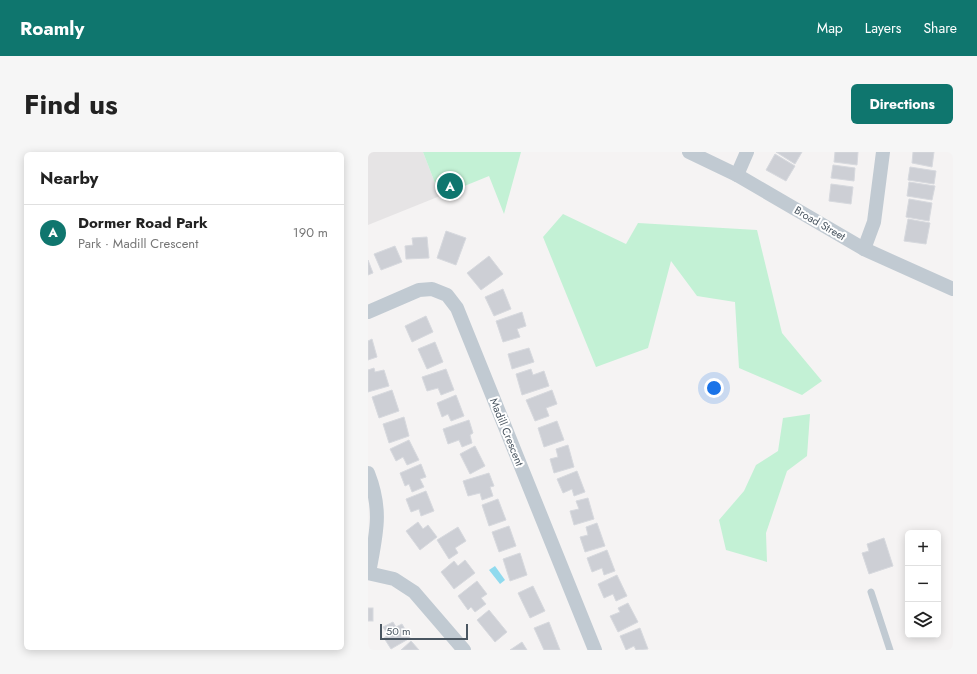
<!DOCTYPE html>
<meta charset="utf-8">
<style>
body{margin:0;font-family:Jost,sans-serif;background:#f6f6f6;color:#222}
.controls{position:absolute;right:12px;bottom:12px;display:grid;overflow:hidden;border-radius:6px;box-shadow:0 2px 10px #0003}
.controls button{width:36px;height:36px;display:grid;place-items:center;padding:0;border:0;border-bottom:1px solid #e0e0e0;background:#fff;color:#222;font:20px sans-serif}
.scale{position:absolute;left:12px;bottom:10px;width:88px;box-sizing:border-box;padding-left:4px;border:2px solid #4a5661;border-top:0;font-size:11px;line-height:14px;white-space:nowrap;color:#4a5661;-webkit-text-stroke:3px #fff;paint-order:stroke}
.you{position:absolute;left:346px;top:236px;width:14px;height:14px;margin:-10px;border:3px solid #fff;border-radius:50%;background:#1a73e8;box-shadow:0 0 0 6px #1a73e833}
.badge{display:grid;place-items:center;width:26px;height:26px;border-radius:50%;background:#0f766e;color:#fff;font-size:13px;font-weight:700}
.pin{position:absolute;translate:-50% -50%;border:2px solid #fff;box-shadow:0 1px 4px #0006}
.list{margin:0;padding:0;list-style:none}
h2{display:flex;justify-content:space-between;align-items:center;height:52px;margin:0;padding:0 16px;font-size:17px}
h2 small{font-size:13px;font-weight:400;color:#767676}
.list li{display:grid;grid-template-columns:26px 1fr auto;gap:12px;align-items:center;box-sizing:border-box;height:56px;padding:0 16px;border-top:1px solid #e0e0e0}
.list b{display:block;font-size:15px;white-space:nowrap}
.list p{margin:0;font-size:13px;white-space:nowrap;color:#767676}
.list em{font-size:13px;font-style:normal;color:#767676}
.icon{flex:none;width:22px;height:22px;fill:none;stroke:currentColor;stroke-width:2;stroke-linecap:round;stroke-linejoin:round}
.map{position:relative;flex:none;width:585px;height:498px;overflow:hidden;border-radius:6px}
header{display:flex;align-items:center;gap:24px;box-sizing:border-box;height:56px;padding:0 20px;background:#0f766e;color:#fff}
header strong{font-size:19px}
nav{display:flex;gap:22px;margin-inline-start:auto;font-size:14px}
.intro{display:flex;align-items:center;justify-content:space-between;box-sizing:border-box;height:96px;padding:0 24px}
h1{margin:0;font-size:28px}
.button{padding:10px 18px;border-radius:6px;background:#0f766e;color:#fff;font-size:14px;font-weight:700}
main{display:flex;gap:24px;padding:0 24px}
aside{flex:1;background:#fff;border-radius:6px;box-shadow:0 2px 10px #0003}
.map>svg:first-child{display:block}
.education{fill:#e6e4e5}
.green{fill:#c3f1d5}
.water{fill:#90daee}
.building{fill:#cdcfd5;stroke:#d7d9de}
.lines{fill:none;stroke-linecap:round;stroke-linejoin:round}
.service{stroke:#c1cad2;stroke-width:7}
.minor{stroke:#c1cad2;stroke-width:14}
.labels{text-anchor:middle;stroke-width:4;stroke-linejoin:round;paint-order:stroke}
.street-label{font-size:11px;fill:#4a5661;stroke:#fff}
</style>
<header>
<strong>Roamly</strong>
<nav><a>Map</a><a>Layers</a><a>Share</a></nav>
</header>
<div class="intro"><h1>Find us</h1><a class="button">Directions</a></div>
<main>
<aside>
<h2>Nearby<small></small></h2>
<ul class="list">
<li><span class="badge">A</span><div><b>Dormer Road Park</b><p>Park · Madill Crescent</p></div><em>190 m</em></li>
</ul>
</aside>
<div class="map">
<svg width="585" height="498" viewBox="0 0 585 498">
<rect width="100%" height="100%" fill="#f5f3f3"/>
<path class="education" d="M 0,0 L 55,0 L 72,44 L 0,73 Z"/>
<g class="green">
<path d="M 55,0 L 153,0 L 136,62 L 121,24 L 72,44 Z"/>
<path d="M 195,62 L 258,92 L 270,71 L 389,78 L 414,181 L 454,229 L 434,243 L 371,216 L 367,150 L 329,144 L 303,109 L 280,196 L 228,215 L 175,85 Z"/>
<path d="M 442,262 L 439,304 L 419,319 L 398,381 L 399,410 L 358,398 L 351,368 L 376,339 L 388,313 L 410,299 L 415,266 Z"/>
</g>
<path class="water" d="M 127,414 L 137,428 L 132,432 L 121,418 Z"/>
<g class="building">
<path d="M 408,0 L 434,0 L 427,12 Z"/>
<path d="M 467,0 L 490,0 L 489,13 L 466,10 Z"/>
<path d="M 545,0 L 566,0 L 564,15 L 544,11 Z"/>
<path d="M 407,2 L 427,14 L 418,29 L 398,18 Z"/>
<path d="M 465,13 L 487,16 L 486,29 L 463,26 Z"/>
<path d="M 542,15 L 568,19 L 566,32 L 540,28 Z"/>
<path d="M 541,30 L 567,34 L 564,48 L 539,44 Z"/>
<path d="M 463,32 L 485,35 L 483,52 L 461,49 Z"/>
<path d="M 541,47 L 564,51 L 561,69 L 538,65 Z"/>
<path d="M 540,67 L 562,71 L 558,92 L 536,89 Z"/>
<path d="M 78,79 L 98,86 L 88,113 L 69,106 Z"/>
<path d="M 59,85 L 61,106 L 38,107 L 37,94 L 45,93 L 44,86 Z"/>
<path d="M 27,94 L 34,110 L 13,118 L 6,102 Z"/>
<path d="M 121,104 L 135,122 L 113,138 L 99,121 Z"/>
<path d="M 0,108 L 5,121 L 0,123 Z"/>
<path d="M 135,137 L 143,157 L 126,164 L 117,145 Z"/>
<path d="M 154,160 L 158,174 L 149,177 L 152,185 L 135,190 L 128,169 Z"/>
<path d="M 58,164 L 65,180 L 44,190 L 37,174 Z"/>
<path d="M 4,187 L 9,205 L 0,208 L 0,189 Z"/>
<path d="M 67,190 L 75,210 L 59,217 L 50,197 Z"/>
<path d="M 161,196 L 166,210 L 144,217 L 140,202 Z"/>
<path d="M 6,216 L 7,220 L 16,218 L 21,234 L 0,240 L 0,218 Z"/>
<path d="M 78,217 L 86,238 L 73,243 L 70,236 L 59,239 L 54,225 Z"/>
<path d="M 163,217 L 165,223 L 176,219 L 181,234 L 154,243 L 148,222 Z"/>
<path d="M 24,238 L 31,259 L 11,266 L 4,245 Z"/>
<path d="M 184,238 L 189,252 L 178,256 L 181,264 L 167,269 L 158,248 Z"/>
<path d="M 88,243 L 96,264 L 83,269 L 80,262 L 74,265 L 69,251 Z"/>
<path d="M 36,265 L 41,284 L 21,291 L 15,272 Z"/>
<path d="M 101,268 L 105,281 L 102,283 L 104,291 L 94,295 L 91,288 L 80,292 L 75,277 Z"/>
<path d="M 189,269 L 196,288 L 176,295 L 170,276 Z"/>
<path d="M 41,288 L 51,308 L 39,313 L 35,305 L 28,309 L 22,297 Z"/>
<path d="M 200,293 L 206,315 L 186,321 L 182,307 L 190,305 L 188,297 Z"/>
<path d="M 107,294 L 117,314 L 102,322 L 92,302 Z"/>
<path d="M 53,312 L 58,325 L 52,327 L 56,335 L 44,340 L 41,332 L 37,334 L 32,321 Z"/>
<path d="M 209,319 L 217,340 L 206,344 L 204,337 L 195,341 L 189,327 Z"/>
<path d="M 121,321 L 126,334 L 122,335 L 125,344 L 114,348 L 112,341 L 100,344 L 95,329 Z"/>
<path d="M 58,339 L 66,359 L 53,364 L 51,357 L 43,360 L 38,347 Z"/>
<path d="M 220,346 L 226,367 L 206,373 L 202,359 L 211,357 L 208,349 Z"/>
<path d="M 130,347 L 138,368 L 121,374 L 114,353 Z"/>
<path d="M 50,370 L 55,377 L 60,373 L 69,385 L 52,398 L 38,379 Z"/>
<path d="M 229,371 L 237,394 L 217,400 L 212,385 L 220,383 L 218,375 Z"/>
<path d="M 141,374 L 148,394 L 131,400 L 124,380 Z"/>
<path d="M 90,375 L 98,389 L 87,396 L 90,401 L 81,407 L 69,388 Z"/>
<path d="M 516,386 L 525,414 L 501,422 L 494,401 L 501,399 L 499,392 Z"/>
<path d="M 239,398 L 247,419 L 236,423 L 234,416 L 224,420 L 219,406 Z"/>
<path d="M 152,401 L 159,423 L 142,429 L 135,407 Z"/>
<path d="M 97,408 L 107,421 L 86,437 L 73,420 L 86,409 L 90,414 Z"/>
<path d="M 249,423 L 259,444 L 248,449 L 245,442 L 236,446 L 230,432 Z"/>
<path d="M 109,429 L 119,442 L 113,446 L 118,452 L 107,460 L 103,455 L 100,458 L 90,444 Z"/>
<path d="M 165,434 L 177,459 L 162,466 L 150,441 Z"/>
<path d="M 260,451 L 270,470 L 250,480 L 242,464 L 252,460 L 250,456 Z"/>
<rect x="0" y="456" width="5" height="13"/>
<path d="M 121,458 L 139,480 L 127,490 L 109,468 Z"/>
<path d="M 25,470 L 28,475 L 34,472 L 42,486 L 23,497 L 16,486 L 20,483 L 15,475 Z"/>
<path d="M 181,470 L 192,498 L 176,498 L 166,476 Z"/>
<path d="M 272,476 L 280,497 L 268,498 L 266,494 L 258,498 L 252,484 Z"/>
<path d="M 43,489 L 51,498 L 33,498 Z"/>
<path d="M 154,490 L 159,498 L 142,498 Z"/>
</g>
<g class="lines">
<path class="service" d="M 503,440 L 522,498"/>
<g class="minor">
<path d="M 321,0 L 369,23 L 496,97 L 585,137"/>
<path d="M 369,23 L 379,0"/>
<path d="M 496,97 L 506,70 L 515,0"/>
<path d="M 0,160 L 51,138 L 64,137 L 79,143 L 89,156 L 227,498"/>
<path d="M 0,321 C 15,359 8,382 1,421"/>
<path d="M 0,421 L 26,427 L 46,440 L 96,498"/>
</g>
</g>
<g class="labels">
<g class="street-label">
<text transform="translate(452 71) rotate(30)" y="4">Broad Street</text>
<text transform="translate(139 280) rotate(68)" y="4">Madill Crescent</text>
</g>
</g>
</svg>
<div class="controls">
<button>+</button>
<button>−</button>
<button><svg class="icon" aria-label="layers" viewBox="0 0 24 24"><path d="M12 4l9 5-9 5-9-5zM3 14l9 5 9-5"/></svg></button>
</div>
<div class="scale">50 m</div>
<div class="you"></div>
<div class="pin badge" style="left:82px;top:34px">A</div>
</div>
</main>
